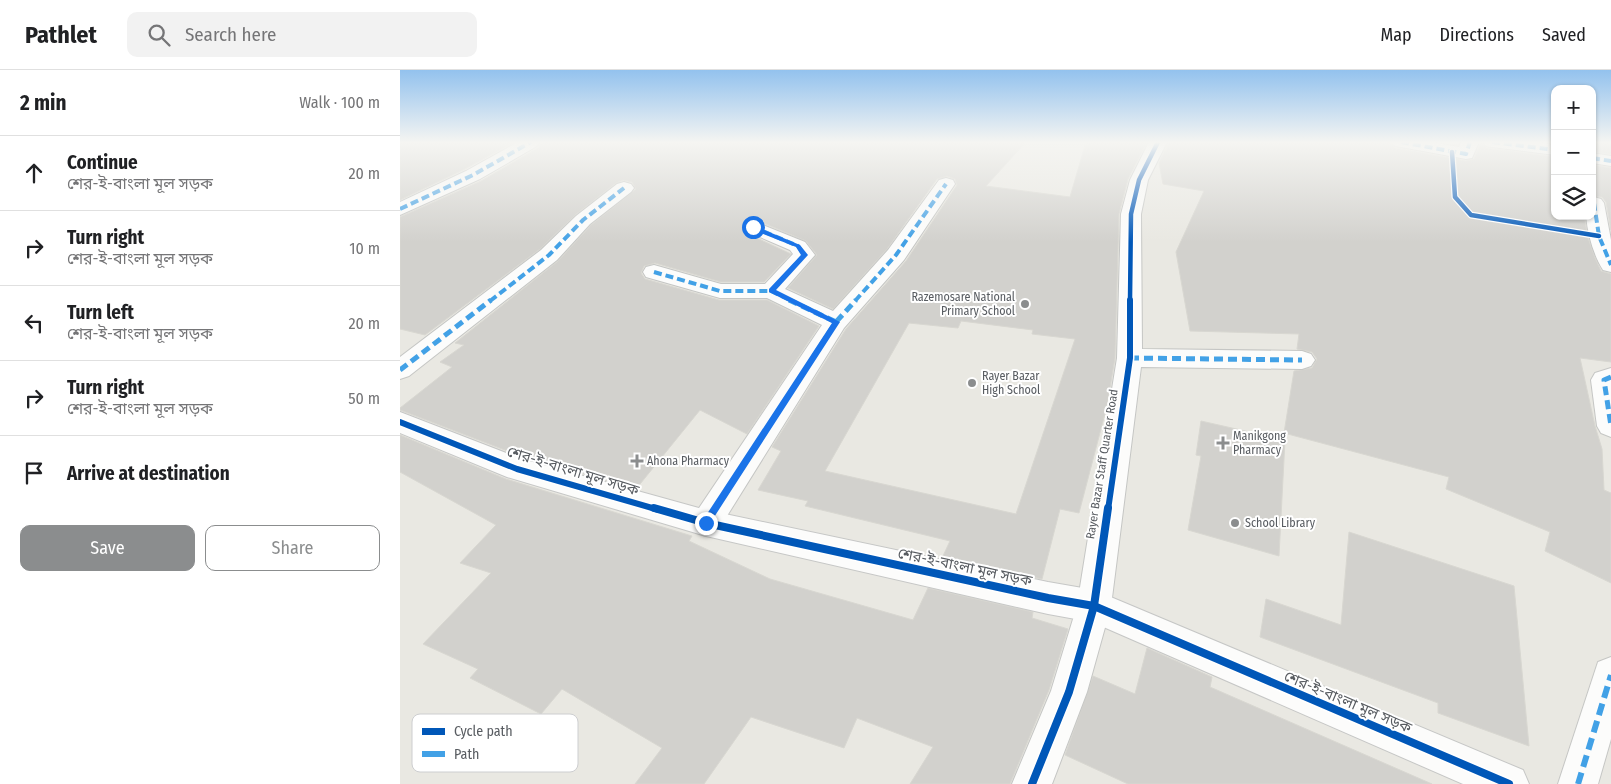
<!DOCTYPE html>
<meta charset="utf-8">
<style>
body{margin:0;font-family:"Fira Sans Condensed","Noto Sans Bengali",sans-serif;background:#f2f2f2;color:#202124}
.controls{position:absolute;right:15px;top:15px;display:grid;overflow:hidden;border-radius:10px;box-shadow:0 1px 4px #0004}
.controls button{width:45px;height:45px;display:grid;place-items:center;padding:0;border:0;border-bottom:1px solid #e0e0e0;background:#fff;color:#202124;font:25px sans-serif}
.stop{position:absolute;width:15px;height:15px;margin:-11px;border:4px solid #1a73e8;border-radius:50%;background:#fff}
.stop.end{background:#1a73e8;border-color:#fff;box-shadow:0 1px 5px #0008}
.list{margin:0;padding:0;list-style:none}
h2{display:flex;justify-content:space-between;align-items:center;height:65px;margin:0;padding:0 20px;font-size:21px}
h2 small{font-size:16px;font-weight:400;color:#757577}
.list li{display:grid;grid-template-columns:32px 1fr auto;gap:15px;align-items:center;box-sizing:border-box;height:75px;padding:0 20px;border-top:1px solid #e0e0e0}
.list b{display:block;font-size:19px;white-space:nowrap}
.list p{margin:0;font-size:16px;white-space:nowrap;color:#757577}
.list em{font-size:16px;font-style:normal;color:#757577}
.actions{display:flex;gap:10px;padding:15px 20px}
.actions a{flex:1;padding:11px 0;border:1px solid #8b8d8e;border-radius:10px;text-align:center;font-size:18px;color:#8b8d8e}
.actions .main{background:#8b8d8e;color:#fff}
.icon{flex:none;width:28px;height:28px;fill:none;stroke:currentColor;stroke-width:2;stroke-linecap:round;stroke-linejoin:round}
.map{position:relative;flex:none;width:1211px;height:714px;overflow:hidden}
header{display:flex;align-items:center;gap:30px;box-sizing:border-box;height:70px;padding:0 25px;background:#fff;border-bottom:1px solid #e0e0e0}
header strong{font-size:24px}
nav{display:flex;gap:28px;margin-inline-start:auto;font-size:18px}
.search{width:350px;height:45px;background:#f2f2f2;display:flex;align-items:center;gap:12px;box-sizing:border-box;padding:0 18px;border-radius:10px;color:#757577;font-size:19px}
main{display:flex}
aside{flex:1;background:#fff}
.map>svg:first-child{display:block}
.building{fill:#d2d1cd;stroke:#d8d7d1;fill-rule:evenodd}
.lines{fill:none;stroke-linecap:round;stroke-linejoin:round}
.street-casing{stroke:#c5c6c4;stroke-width:2}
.secondary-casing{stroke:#c6c7c6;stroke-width:2}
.street{fill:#fcfcfb;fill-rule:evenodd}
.secondary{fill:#fcfcfb;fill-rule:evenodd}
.quiet-far2{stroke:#42a1e6;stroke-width:4;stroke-dasharray:8 4;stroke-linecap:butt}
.quiet-far1{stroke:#42a1e6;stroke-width:5;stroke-dasharray:9 5;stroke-linecap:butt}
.quiet{stroke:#42a1e6;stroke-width:6;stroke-dasharray:12 6;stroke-linecap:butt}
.cycleway-far2-casing{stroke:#fff;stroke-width:7}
.cycleway-far1-casing{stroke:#fff;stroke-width:9}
.cycleway-casing{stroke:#fff;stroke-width:11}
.cycleway-far2{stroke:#0057b8;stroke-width:4.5}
.cycleway-far1{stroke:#0057b8;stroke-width:6}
.cycleway{stroke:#0057b8;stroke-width:8}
.route{fill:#1a73e8}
.poi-dot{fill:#8b8d8e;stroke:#fff;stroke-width:2}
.labels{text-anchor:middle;stroke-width:4;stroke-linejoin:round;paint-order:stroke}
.poi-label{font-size:12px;fill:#585c61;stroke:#fff;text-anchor:start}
.street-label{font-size:12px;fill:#585c61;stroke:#fff}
.near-street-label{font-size:15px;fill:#585c61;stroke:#fff}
.key{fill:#fff;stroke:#cdced0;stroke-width:1}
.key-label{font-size:14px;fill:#585c61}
</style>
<header>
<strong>Pathlet</strong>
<div class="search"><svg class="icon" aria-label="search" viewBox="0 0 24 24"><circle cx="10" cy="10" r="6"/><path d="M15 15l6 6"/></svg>Search here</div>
<nav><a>Map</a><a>Directions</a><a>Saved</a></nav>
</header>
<main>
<aside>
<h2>2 min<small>Walk · 100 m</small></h2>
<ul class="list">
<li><svg class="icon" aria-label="ahead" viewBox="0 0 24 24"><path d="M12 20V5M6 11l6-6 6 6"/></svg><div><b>Continue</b><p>শের-ই-বাংলা মূল সড়ক</p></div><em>20 m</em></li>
<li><svg class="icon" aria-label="right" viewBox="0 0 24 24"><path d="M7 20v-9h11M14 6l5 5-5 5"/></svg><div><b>Turn right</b><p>শের-ই-বাংলা মূল সড়ক</p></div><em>10 m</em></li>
<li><svg class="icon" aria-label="left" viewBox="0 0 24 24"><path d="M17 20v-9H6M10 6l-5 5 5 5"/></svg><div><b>Turn left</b><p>শের-ই-বাংলা মূল সড়ক</p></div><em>20 m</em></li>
<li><svg class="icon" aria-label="right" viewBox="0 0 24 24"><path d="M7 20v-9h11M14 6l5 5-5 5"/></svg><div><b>Turn right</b><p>শের-ই-বাংলা মূল সড়ক</p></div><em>50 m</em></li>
<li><svg class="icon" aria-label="arrive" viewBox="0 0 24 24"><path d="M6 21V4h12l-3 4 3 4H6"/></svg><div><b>Arrive at destination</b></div></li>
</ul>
<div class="actions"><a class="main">Save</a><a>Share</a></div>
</aside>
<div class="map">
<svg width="1211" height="714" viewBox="0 0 1211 714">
<rect width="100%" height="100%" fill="#e9e8e2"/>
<g class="building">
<path d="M 0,72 L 114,72 L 65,99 L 0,130 Z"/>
<path d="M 142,72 L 626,72 L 586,116 L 670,127 L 686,72 L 747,72 L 728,109 L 719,144 L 715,288 L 707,336 L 679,443 L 660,439 L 642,509 L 542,488 L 550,471 L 405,436 L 408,431 L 358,420 L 381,381 L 372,377 L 446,259 L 506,191 L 557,115 L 555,109 L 547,106 L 537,109 L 487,179 L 433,239 L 388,218 L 417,185 L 406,171 L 354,149 L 345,151 L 342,156 L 344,162 L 391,184 L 364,212 L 321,212 L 255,193 L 244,196 L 241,203 L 245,209 L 319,230 L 367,230 L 419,256 L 347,364 L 300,340 L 236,419 L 123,387 L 0,340 L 0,338 L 52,297 L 40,292 L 64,275 L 55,273 L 158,191 L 191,155 L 236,119 L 232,112 L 223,110 L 216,113 L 175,145 L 140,179 L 25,265 L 0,259 L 0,147 L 81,111 L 138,78 ZM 561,251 L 633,260 L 632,264 L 675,269 L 616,444 L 425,401 L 509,253 L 558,258 Z"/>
<path d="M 769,72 L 990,72 L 995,78 L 1066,91 L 1074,89 L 1081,72 L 1086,78 L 1155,87 L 1155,146 L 1184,146 L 1188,168 L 1195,188 L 1201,201 L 1211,204 L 1211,292 L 1180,288 L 1195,356 L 1202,379 L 1204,420 L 1211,423 L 1211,513 L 1145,481 L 1150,462 L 1046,419 L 1049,407 L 884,363 L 894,301 L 912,298 L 917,289 L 912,282 L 897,279 L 899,264 L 790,261 L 776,182 L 804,121 L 763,114 L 759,93 Z"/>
<path d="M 1192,72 L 1211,74 L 1211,84 L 1192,81 Z"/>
<path d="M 1192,95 L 1211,98 L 1211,160 L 1206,132 L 1202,127 L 1192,126 Z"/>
<path d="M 801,351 L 885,370 L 879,486 L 788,460 L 801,386 L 796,385 Z"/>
<path d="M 0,365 L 106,409 L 292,466 L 289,471 L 370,509 L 513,550 L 528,518 L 633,542 L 632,548 L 668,559 L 649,620 L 610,714 L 510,714 L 533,677 L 457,648 L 444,678 L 351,647 L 304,714 L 235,714 L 262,678 L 162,619 L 141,644 L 70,608 L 78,599 L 23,574 L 91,503 L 60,493 L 96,455 L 0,402 Z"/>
<path d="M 949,462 L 1114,516 L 1129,676 L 1038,643 L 1038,633 L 860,567 L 866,529 L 941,555 Z"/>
<path d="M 747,578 L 812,607 L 810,617 L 1032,714 L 728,714 L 665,685 L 693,606 L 735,624 Z"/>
</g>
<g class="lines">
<g class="street-casing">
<g id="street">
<path d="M 118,72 L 140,72 L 137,76 L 80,109 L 0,145 L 0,132 L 66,101 Z"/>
<path d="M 749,72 L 767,72 L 748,110 L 741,144 L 742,279 L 902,281 L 911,284 L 915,290 L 911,296 L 902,299 L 741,297 L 711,536 L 687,622 L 652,714 L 612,714 L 651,621 L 677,536 L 717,288 L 721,144 L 730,110 Z"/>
<path d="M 992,72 L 1030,72 L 1059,77 L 1061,72 L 1079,72 L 1072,88 L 1066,89 L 1001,77 L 995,76 Z"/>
<path d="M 1083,72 L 1135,72 L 1155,75 L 1155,85 L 1092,77 L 1086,76 Z"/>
<path d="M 1192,83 L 1211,86 L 1211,96 L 1192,93 Z"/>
<path d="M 546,108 L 553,110 L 555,114 L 504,190 L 444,258 L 317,462 L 306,466 L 295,462 L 291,453 L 295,444 L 422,255 L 367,228 L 320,228 L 246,207 L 243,202 L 246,197 L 254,195 L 321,214 L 365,214 L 393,184 L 390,180 L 346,161 L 343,157 L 346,153 L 353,151 L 405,172 L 415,185 L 385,219 L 433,241 L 488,180 L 539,110 Z"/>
<path d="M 224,112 L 231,114 L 234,118 L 231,122 L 190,154 L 157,190 L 9,306 L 0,309 L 0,287 L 141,180 L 176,146 L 217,114 Z"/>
<path d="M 1194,127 L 1201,129 L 1204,133 L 1211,170 L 1211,202 L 1203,200 C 1193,184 1188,165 1186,146 L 1192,146 L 1192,128 Z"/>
<path d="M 1211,298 L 1211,367 L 1201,363 L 1197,356 L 1191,310 L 1195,303 Z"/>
<path d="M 1211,587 L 1211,669 L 1198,714 L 1158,714 L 1198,592 Z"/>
</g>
</g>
<g class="secondary-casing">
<path id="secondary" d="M 0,342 L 122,389 L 306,440 L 648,512 L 694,520 L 1123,700 L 1129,714 L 1063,714 L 692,552 L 648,544 L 306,466 L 107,407 L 0,363 Z"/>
</g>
<use href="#street" class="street"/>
<use href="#secondary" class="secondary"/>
<g class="quiet-far2">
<path d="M 1001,72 L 1066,84 L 1070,72"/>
<path d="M 1092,72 L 1155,80"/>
<path d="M 1192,88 L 1211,91"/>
<path d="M 1194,133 L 1199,166 L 1211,195"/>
<path d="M 0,139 L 73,105 L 131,72"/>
<path d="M 353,157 L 398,176 L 404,185 L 371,221 L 392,231"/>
<path d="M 254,202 L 320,221 L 371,221"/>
<path d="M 90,231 L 149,185 L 183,150 L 224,118"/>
<path d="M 455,231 L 496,185 L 546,114"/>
</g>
<g class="quiet-far1">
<path d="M 389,230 L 436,252"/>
<path d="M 730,288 L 902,290"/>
<path d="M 0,300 L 91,230"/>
<path d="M 1211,307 L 1204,310 L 1211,356"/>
<path d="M 315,440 L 436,252 L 456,230"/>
</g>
<g class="quiet">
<path d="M 306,453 L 316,438"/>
<path d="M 1178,714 L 1211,605"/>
</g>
<g class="cycleway-far2-casing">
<g id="cycleway-far2">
<path d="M 1052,82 L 1055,127 L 1071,145 L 1199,166"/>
<path d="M 730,231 L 731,144 L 739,110 L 758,72"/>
</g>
</g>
<g class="cycleway-far1-casing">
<g id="cycleway-far1">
<path d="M 0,352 L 117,399 L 259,440"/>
<path d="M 708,440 L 730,288 L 730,230"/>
</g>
</g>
<g class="cycleway-casing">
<g id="cycleway">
<path d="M 254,438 L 306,453 L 648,528 L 694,536 L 1109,714"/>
<path d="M 632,714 L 669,622 L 694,536 L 708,438"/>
</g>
</g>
<use href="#cycleway-far2" class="cycleway-far2"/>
<use href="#cycleway-far1" class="cycleway-far1"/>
<use href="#cycleway" class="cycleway"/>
</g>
<linearGradient id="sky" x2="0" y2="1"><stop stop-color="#93c2ee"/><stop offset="0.42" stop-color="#f5f5f2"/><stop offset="1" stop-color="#f5f5f2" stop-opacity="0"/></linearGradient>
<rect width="1211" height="172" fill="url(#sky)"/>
<path class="route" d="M 351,156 L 355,156 L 400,175 L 408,185 L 376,220 L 440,252 L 309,455 L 306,457 L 301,453 L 303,450 L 432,253 L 369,222 L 369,219 L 401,185 L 396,177 L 351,159 Z"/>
<g class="poi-dot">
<circle cx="625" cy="234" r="5"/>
<circle cx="572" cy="313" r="5"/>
<path d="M820.5 365.5h5v5h5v5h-5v5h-5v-5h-5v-5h5z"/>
<path d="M234.5 383.5h5v5h5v5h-5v5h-5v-5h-5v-5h5z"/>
<circle cx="835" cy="453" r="5"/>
</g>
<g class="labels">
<g class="poi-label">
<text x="615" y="231" text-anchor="end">Razemosare National<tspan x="615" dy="14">Primary School</tspan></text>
<text x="582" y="310">Rayer Bazar<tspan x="582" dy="14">High School</tspan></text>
<text x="833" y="370">Manikgong<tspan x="833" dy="14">Pharmacy</tspan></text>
<text x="247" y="395">Ahona Pharmacy</text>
<text x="845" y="457">School Library</text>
</g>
<g class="street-label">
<text transform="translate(702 394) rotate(-81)" y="4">Rayer Bazar Staff Quarter Road</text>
</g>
<g class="near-street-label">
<text transform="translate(173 401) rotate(17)" y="5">শের-ই-বাংলা মূল সড়ক</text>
<text transform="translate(565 497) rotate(12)" y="5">শের-ই-বাংলা মূল সড়ক</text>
<text transform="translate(948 632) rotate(23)" y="5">শের-ই-বাংলা মূল সড়ক</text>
</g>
</g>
<rect x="12" y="644" width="166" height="58" rx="8" class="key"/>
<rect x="22" y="658" width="23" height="7" fill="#0057b8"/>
<rect x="22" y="681" width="23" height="6" fill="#42a1e6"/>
<g class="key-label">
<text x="54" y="666">Cycle path</text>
<text x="54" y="689">Path</text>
</g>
</svg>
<div class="controls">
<button>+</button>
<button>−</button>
<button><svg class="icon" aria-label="layers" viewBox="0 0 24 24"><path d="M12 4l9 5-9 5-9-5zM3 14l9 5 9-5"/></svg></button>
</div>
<div class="stop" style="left:353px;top:157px"></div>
<div class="stop end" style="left:306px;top:453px"></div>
</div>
</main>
